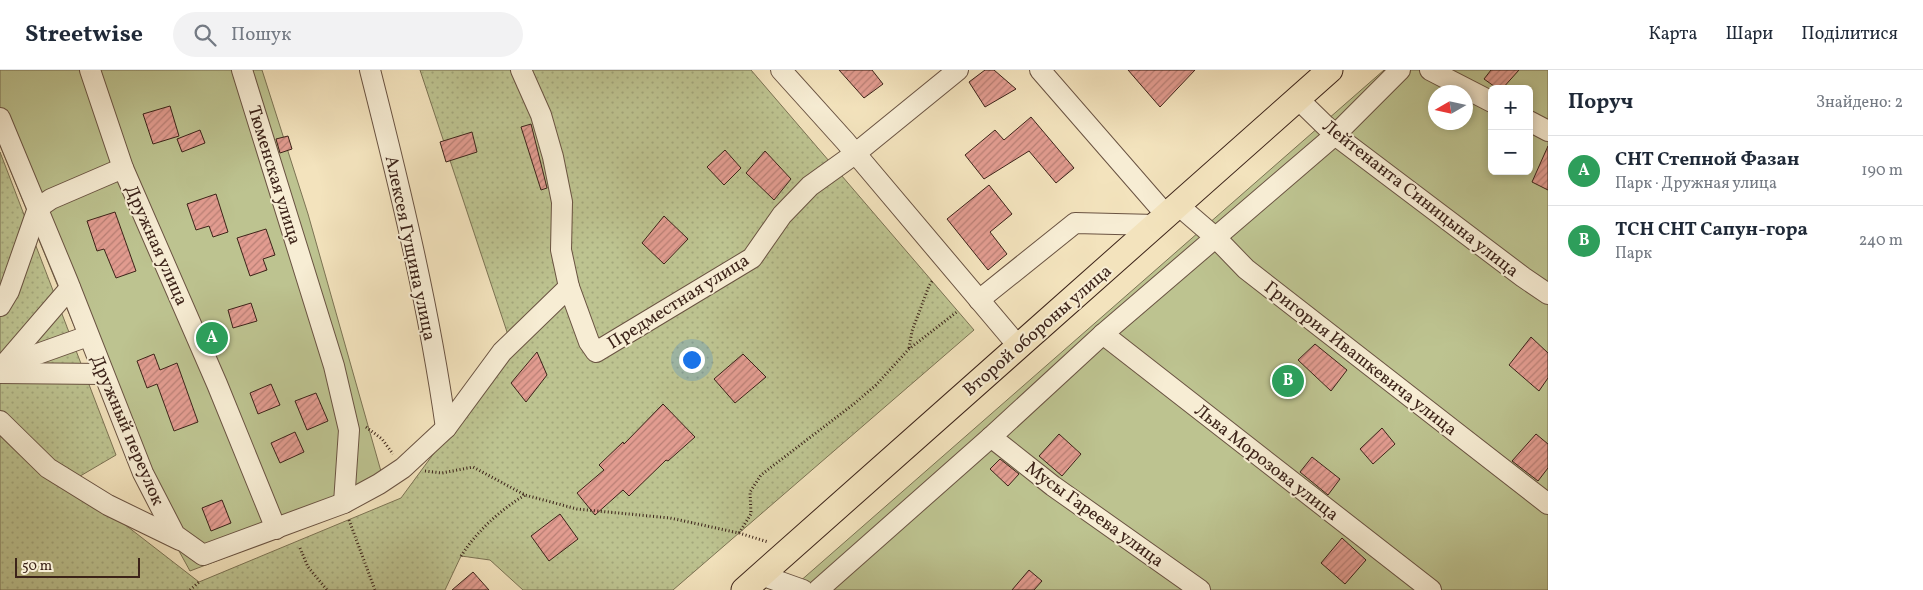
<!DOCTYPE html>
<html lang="uk">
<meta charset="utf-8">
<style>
body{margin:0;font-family:Vollkorn,serif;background:#f2f2f3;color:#1f2937}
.controls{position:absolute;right:15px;top:15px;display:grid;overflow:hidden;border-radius:8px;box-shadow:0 2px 8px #0003}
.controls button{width:45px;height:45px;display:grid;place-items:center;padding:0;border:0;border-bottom:1px solid #e0e1e3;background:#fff;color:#1f2937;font:25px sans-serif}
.compass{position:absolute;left:1428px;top:15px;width:45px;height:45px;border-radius:50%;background:#fff;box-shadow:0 2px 8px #0003;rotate:261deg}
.scale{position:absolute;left:15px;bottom:12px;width:125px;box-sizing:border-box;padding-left:5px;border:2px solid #3c2319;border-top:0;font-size:14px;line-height:18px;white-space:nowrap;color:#3c2319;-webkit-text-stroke:4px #f7edd4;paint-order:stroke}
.you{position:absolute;left:691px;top:289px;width:18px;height:18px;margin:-12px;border:4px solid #fff;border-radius:50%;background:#1a73e8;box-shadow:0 0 0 8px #1a73e833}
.badge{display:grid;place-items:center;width:32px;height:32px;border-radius:50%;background:#7c3aed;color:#fff;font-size:16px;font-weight:700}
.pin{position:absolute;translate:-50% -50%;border:2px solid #fff;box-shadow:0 1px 5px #0006}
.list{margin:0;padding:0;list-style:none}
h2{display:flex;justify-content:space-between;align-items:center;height:65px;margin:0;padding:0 20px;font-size:21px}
h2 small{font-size:16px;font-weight:400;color:#747a83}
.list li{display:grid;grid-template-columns:32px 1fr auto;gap:15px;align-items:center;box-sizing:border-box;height:70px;padding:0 20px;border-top:1px solid #e0e1e3}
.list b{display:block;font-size:19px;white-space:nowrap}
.list p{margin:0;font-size:16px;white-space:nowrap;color:#747a83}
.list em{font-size:16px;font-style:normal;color:#747a83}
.icon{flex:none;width:28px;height:28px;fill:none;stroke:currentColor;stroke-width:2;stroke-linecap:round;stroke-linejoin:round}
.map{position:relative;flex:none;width:1548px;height:520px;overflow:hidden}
header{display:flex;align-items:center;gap:30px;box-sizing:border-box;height:70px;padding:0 25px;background:#fff;border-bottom:1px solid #e0e1e3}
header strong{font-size:24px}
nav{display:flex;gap:28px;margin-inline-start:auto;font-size:18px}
.search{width:350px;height:45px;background:#f2f2f3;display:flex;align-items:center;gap:12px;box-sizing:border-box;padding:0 18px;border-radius:28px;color:#747a83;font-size:19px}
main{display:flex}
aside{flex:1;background:#fff}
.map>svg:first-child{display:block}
.grass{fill:url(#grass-dots);stroke:#7c7354}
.garden{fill:#bdc390;stroke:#7c7354;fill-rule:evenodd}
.building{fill:url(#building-hatch);stroke:#3c2319}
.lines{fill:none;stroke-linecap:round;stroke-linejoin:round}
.minor-casing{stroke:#6a5342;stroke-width:22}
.major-casing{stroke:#3c2319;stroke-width:27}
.path{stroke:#3c2319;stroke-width:3;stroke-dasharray:1 2.5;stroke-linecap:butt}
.minor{stroke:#f7edd4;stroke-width:20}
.major{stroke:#f3e3bd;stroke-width:25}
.labels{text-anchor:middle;stroke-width:4;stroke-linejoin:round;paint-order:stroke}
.street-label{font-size:18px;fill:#3c2319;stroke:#f7edd4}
</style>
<header>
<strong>Streetwise</strong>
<div class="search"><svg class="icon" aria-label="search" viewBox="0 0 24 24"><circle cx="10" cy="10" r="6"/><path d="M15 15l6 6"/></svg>Пошук</div>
<nav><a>Карта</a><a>Шари</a><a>Поділитися</a></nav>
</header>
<main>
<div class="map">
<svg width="1548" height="520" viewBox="0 0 1548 520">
<defs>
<pattern id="grass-dots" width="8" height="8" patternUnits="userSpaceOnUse" patternTransform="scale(1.25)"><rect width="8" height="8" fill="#bdc390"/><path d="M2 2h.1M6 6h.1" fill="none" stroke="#a3a77c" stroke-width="1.8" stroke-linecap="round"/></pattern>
<pattern id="building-hatch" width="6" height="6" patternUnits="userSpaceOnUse" patternTransform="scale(1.25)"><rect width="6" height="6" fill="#e29c90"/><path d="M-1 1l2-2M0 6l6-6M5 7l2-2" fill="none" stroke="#b87f75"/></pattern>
</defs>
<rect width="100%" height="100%" fill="#f3e3bd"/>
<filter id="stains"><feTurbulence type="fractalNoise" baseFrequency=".004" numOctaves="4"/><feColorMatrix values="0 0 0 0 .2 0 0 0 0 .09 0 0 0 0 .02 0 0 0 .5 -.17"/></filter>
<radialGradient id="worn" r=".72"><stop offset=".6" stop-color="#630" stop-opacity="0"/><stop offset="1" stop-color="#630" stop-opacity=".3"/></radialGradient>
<path class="grass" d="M 420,0 L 751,0 L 974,260 L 673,520 L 523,520 L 490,490 L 461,486 L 445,520 L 0,520 L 0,82 L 116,385 L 70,412 L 199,512 L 401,428 L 512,277 Z"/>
<g class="garden">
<path d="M 0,0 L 262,0 L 308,144 L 386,419 L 358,437 L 190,501 L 130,392 L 0,75 Z"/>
<path d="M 1384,0 L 1548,0 L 1548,520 L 790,520 ZM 1492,19 L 1529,19 L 1529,101 L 1492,101 ZM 1436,22 L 1466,22 L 1466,52 L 1436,52 Z"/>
</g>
<g class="building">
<path d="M 839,0 L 872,0 L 883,14 L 864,28 Z"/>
<path d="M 985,0 L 994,0 L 1016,19 L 985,37 L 969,12 Z"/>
<path d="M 1128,0 L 1195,0 L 1160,37 Z"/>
<path d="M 1491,0 L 1519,0 L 1502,19 L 1498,19 L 1484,9 Z"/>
<path d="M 170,36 L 179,66 L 153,74 L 143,44 Z"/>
<path d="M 1031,47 L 1074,98 L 1056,113 L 1029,81 L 984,109 L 965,85 L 995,60 L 1004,70 Z"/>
<path d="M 531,54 L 547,118 L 541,120 L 521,57 Z"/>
<path d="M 200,60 L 205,73 L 182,82 L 177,69 Z"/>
<path d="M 472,62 L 477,82 L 446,92 L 440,72 Z"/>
<path d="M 288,66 L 292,79 L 280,83 L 276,69 Z"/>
<path d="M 1548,76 L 1548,120 L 1532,112 Z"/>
<path d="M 725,80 L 741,98 L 724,115 L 707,97 Z"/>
<path d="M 765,81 L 791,109 L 774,130 L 746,103 Z"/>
<path d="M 989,115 L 1012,144 L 990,162 L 1007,184 L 988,200 L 947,149 Z"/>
<path d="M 216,124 L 228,162 L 213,167 L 209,156 L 196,160 L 187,134 Z"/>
<path d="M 115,142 L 136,201 L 116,208 L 104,179 L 97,181 L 87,151 Z"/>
<path d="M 664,146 L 688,169 L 664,194 L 642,173 Z"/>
<path d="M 266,159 L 275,185 L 263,189 L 267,200 L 250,206 L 237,168 Z"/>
<path d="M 251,233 L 257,251 L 233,258 L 228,240 Z"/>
<path d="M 1531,267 L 1548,283 L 1548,308 L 1539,321 L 1509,295 Z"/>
<path d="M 1315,274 L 1347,300 L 1331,321 L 1298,290 Z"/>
<path d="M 537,282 L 547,305 L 526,332 L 511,313 Z"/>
<path d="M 154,284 L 160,300 L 177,293 L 198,352 L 174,361 L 157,314 L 147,318 L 137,291 Z"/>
<path d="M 743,284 L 766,307 L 735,333 L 714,309 Z"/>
<path d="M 271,314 L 280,335 L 258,344 L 250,323 Z"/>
<path d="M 316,323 L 328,351 L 307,360 L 295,331 Z"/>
<path d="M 663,334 L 695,367 L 668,391 L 666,390 L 629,426 L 623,420 L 595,445 L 577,423 L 604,400 L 599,395 L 623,372 L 624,374 Z"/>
<path d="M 1382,358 L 1395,374 L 1373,394 L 1360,379 Z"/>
<path d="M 295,362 L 304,382 L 280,393 L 271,373 Z"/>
<path d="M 1059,364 L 1081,384 L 1062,406 L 1039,386 Z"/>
<path d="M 1536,364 L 1548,374 L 1548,398 L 1538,411 L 1512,391 Z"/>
<path d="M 1312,387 L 1340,409 L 1328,425 L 1300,402 Z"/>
<path d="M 1000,389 L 1019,404 L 1008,416 L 990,399 Z"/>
<path d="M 222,430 L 231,453 L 211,461 L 202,438 Z"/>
<path d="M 560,444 L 578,469 L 549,491 L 531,466 Z"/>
<path d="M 1342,468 L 1366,490 L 1345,514 L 1321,493 Z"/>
<path d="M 1029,500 L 1042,511 L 1034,520 L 1012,520 Z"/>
<path d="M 473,502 L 489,520 L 452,520 Z"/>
</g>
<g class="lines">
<g class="minor-casing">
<g id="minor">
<path d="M 90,0 L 123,98 L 217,314 L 276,459"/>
<path d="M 242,0 L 334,296 L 349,360 L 344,433"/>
<path d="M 370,0 C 400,118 429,237 446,358"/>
<path d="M 521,0 L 541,45 L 553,87 L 562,132 L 561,180 L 569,217"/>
<path d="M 781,0 L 845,71 L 1019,277"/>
<path d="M 1040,0 L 1167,146"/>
<path d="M 1430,0 L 1492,32"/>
<path d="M 1298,29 L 1335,65 L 1523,207 L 1548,224"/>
<path d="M 0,48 L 68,212 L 143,403 L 175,465 L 203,485 L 344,433 L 379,414 L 403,398 L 446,358 L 502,282 L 569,217 L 589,272 L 596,282 L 752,188 L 782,145 L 810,116 L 856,83 L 958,0"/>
<path d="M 1529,51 L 1548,61"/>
<path d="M 1179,136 L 1215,167 L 1246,199 L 1548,434"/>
<path d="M 979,230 L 1075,153 L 1156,155"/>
<path d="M 0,236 L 9,221 L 38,138 L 51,129 L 123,98"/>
<path d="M 1103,264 L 1431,520"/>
<path d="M 4,296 L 88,266"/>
<path d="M 2,297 L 70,218"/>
<path d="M 0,303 L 103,304"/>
<path d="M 0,351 L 48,398 L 108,435 L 180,470"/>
<path d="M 991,367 L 1053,416 L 1200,520"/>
<path d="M 761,505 L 803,520"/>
<path d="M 818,520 L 991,367 L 1103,264 L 1335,65 L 1400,0"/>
</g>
</g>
<g class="major-casing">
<path id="major" d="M 744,520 L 1330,0"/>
</g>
<g class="path">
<path d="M 909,278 L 912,261 L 929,216 L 932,211"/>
<path d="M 366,357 L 382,369 L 393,384"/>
<path d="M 425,401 L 442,403 L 473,397 L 525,425 L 577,439 L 670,448 L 739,463 L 768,472"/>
<path d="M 349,450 L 375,520"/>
<path d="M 739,463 L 751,444 L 750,422 L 761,405 L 855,333 L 876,315 L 909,279 L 958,241"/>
<path d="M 300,478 L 308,497 L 327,520"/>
<path d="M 461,486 C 477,461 500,440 525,425"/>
<path d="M 190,520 L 199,512"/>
</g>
<use href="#minor" class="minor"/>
<use href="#major" class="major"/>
</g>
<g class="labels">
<g class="street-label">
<text transform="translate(275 105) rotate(73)" y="6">Тюменская улица</text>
<text transform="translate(1421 128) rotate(38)" y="6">Лейтенанта Синицына улица</text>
<text transform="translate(157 175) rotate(66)" y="6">Дружная улица</text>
<text transform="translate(411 178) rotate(78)" y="6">Алексея Гущина улица</text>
<text transform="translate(678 231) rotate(-32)" y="6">Предместная улица</text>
<text transform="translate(1037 260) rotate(-41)" y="6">Второй обороны улица</text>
<text transform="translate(1361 288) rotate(38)" y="6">Григория Ивашкевича улица</text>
<text transform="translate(128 360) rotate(67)" y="6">Дружный переулок</text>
<text transform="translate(1267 392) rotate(38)" y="6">Льва Морозова улица</text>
<text transform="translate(1095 444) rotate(36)" y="6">Мусы Гареева улица</text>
</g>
</g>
<rect width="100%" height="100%" filter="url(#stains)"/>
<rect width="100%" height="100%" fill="url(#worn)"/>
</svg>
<div class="controls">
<button>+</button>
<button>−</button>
</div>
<svg class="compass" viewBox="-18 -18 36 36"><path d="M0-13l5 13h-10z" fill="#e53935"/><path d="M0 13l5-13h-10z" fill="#747a83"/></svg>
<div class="scale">50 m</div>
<div class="you"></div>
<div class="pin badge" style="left:212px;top:268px;background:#2e9e5b">A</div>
<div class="pin badge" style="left:1288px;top:311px;background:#2e9e5b">B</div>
</div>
<aside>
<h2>Поруч<small>Знайдено: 2</small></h2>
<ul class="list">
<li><span class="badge" style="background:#2e9e5b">A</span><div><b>СНТ Степной Фазан</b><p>Парк · Дружная улица</p></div><em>190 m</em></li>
<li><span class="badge" style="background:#2e9e5b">B</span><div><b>ТСН СНТ Сапун-гора</b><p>Парк</p></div><em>240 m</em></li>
</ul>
</aside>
</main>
